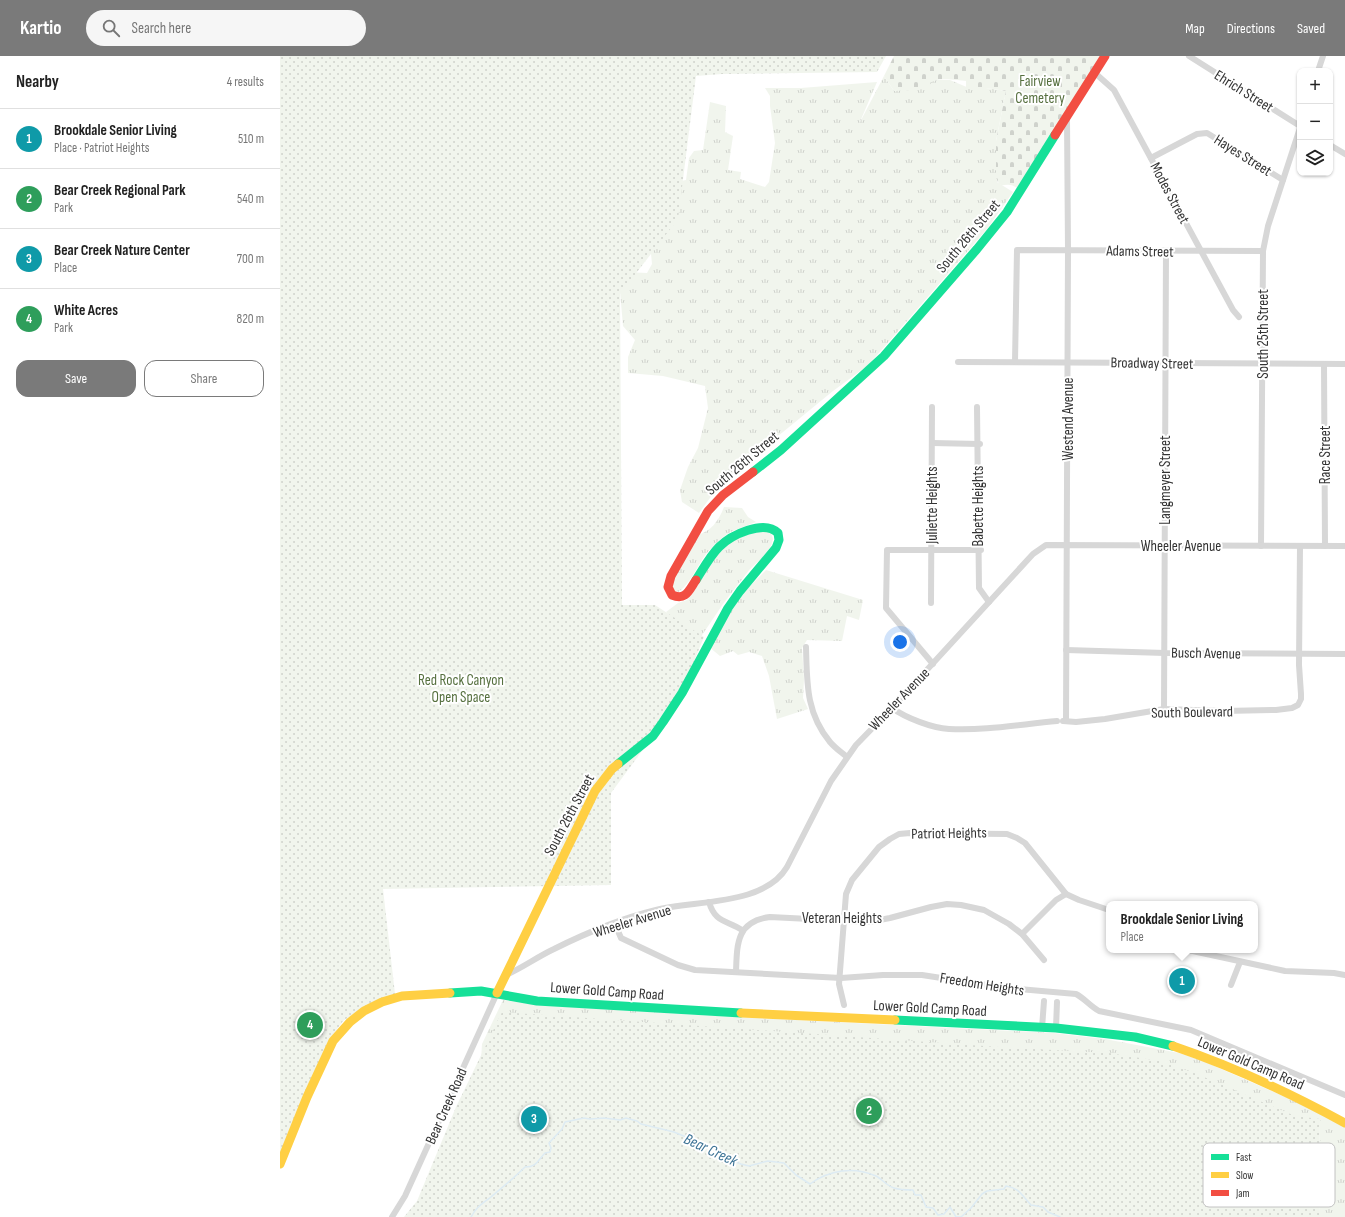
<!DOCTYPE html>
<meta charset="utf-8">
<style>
body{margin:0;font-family:"Sofia Sans Condensed",sans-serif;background:#f6f6f6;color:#222}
.controls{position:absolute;right:12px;top:12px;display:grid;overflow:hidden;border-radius:8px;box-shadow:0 1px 3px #0004}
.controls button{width:36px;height:36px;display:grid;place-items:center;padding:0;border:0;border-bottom:1px solid #e0e0e0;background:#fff;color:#222;font:20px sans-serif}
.you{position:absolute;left:620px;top:586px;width:14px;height:14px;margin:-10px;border:3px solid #fff;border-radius:50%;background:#1a73e8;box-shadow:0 0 0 6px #1a73e833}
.badge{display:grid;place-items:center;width:26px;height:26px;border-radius:50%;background:#7a7a7a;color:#fff;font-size:13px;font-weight:700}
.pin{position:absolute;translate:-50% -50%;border:2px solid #fff;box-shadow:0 1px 4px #0006}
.popup{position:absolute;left:826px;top:845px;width:152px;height:52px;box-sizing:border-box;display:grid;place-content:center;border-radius:8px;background:#fff;filter:drop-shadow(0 1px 3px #0005);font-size:13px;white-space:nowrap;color:#767676}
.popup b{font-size:15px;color:#222}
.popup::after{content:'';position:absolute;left:50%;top:100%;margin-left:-8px;border:8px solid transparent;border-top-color:#fff}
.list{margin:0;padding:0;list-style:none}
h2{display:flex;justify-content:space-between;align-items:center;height:52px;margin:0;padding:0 16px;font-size:17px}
h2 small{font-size:13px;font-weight:400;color:#767676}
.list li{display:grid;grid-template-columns:26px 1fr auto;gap:12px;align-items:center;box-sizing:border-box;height:60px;padding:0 16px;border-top:1px solid #e0e0e0}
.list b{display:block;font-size:15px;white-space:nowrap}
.list p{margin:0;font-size:13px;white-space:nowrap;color:#767676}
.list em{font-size:13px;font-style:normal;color:#767676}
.actions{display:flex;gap:8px;padding:12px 16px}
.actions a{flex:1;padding:9px 0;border:1px solid #7a7a7a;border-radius:12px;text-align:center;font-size:14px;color:#7a7a7a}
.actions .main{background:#7a7a7a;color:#fff}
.icon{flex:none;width:22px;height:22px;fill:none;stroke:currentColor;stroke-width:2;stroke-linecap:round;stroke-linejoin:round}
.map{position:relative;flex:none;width:1065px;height:1161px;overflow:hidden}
header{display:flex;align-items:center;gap:24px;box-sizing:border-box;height:56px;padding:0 20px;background:#7a7a7a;color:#fff}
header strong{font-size:19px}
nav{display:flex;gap:22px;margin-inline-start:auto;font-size:14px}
.search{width:280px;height:36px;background:#f6f6f6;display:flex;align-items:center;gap:10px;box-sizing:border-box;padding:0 14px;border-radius:22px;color:#767676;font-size:15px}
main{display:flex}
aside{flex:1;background:#fff}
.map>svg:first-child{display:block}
.grass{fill:url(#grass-tufts)}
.cemetery{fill:url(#cemetery-stones)}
.park{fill:url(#park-dots)}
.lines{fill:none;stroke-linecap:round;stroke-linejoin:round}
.stream{stroke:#ddebf3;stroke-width:1.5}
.street{stroke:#d7d7d7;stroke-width:6}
.fast{stroke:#16e098;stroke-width:9}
.slow{stroke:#ffcf43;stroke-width:9}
.jam{stroke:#f24e42;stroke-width:9}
.labels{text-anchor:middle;stroke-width:4;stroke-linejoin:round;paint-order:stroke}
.park-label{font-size:15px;fill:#56703f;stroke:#fff}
.street-label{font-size:15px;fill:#333;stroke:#fff}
.water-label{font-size:16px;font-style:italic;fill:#3f7597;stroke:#fff}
.key{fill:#fff;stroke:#c2c2c2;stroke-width:1}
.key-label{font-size:11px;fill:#333}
</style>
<header>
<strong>Kartio</strong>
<div class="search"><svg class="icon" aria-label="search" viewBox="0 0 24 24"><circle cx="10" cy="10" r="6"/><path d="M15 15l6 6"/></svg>Search here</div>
<nav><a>Map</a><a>Directions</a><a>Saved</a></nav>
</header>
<main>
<aside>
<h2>Nearby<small>4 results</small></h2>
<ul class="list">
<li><span class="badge" style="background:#0f9aa8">1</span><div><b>Brookdale Senior Living</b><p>Place · Patriot Heights</p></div><em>510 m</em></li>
<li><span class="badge" style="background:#2e9e5b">2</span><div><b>Bear Creek Regional Park</b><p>Park</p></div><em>540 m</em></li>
<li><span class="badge" style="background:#0f9aa8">3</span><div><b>Bear Creek Nature Center</b><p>Place</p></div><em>700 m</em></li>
<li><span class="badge" style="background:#2e9e5b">4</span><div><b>White Acres</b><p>Park</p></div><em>820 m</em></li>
</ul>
<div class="actions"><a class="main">Save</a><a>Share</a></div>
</aside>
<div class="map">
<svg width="1065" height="1161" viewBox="0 0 1065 1161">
<defs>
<pattern id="grass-tufts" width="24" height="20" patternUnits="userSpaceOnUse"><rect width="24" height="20" fill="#f1f5ed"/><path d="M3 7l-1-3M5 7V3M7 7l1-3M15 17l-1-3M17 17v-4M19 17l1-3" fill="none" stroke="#cfd2cc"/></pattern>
<pattern id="cemetery-stones" width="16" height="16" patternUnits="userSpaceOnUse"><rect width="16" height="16" fill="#f1f5ed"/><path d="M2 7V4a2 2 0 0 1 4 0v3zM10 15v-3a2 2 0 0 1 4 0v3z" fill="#cfd2cc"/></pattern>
<pattern id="park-dots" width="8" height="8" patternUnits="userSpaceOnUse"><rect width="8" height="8" fill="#f1f5ed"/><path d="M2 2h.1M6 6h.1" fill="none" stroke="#cfd2cc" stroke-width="1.8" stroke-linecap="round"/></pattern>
</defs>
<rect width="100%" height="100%" fill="#fff"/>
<g class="grass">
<path d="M 604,20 L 614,35 L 656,24 L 670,24 L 689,32 L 706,32 L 726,35 L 716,85 L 717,126 L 733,136 L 707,173 L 606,289 L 587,310 L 553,335 L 453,417 L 435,435 L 419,457 L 402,446 L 400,434 L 408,411 L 418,392 L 428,352 L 425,330 L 383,320 L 348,317 L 348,301 L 355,284 L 343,270 L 339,224 L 346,216 L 367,217 L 372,208 L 370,187 L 396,126 L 406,124 L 409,102 L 414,95 L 423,94 L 430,46 L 446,50 L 445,76 L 453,80 L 448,114 L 461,116 L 460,123 L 485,131 L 489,126 L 495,87 L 490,50 L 490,40 L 485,32 L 521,32 L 597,26 L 579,68 Z"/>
<path d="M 444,451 L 462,452 L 468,461 L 476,466 C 469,469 462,471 455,474 C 444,478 434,489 426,498 C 418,509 409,530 398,536 L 391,533 L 394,523 L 417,479 C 431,476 439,464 444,451 Z"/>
<path d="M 483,475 L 491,477 L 493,483 L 491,490 L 483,501 L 470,513 L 443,548 L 416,588 L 386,556 L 398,547 L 407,544 L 413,537 L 438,496 L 453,485 L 473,476 Z"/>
<path d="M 486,514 L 583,544 L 579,564 L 567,560 L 562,585 L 527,584 L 522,592 L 524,623 L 523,642 L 528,653 L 497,663 L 489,620 L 482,600 L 469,596 L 458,599 L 453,595 L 440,600 L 429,591 L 462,538 Z"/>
<path d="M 223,944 L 257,949 L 418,959 L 774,977 L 825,983 L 899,997 L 923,1005 L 1010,1043 L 1065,1068 L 1065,1161 L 1039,1161 L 1040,1064 L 201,1004 L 202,988 Z"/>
</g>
<path class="cemetery" d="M 614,0 L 820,0 L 737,132 C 735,131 733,129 730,129 C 722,128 719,133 716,120 L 716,85 L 726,35 L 706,32 L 686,32 L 686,25 C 678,24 658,21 652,26 C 650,28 648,31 646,33 L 614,35 L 604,20 Z"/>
<g class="park">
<path d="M 0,0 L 606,0 L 597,16 L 442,18 L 416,20 L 398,163 L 340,238 L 342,549 L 375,549 L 424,581 L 403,632 L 373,680 L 331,737 L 331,829 L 103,833 L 115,938 L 72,959 L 63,965 L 52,980 L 0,1101 Z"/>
<path d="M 222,956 L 719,991 L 829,997 L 879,1005 L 917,1018 L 1015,1060 L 1040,1063 L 1039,1161 L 124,1161 L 137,1145 L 176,1051 Z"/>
</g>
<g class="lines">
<path class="stream" d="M 191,1161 C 197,1150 202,1148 211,1141 C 223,1131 234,1122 245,1111 C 257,1111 258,1104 265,1097 L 270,1096 L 271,1092 L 269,1087 L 282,1073 L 285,1066 L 304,1062 L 310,1063 L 324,1062 L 340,1064 L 346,1062 L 357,1065 L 361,1068 L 394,1076 L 430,1091 L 447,1103 L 461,1108 L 469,1110 L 488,1105 L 504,1107 L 516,1119 L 530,1128 C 549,1114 574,1110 596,1120 C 602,1123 607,1130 614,1132 C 620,1134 626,1134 633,1134 L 635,1139 L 641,1139 L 646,1151 L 653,1152 L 658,1159 L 664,1158 L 670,1151 L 676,1161 L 681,1161 L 691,1152 L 702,1138 L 707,1135 L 724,1133 L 726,1130 C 740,1132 742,1140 751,1149 L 763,1151 L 768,1156 L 780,1161"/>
<g class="street">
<path d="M 909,0 L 1020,70"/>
<path d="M 1038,15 L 1043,0"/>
<path d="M 815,17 L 834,34 L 953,254 L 959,261"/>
<path d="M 1050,89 L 1065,98"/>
<path d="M 871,102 L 917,78 L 927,77 L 1003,124"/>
<path d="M 678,306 L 1065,308"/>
<path d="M 735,306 L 737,194 L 983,195"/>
<path d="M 1044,308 L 1045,490"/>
<path d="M 697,351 L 699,532 L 709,546"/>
<path d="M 652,387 L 700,388"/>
<path d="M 981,490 L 983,195 L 988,170 L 1020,72"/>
<path d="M 651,547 L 652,351"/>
<path d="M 526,591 C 527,627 526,657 550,686 C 555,692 561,696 567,701"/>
<path d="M 786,594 L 885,597 L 1065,598"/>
<path d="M 653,608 L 606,552 L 607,494 L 701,494"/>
<path d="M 612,652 C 626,662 652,672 669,673 C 705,675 742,668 777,665"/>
<path d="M 884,653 L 886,195"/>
<path d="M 783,665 L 796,666 L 825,663 L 884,653 L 944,655 L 996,654 L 1012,652 L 1018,649 L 1021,643 L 1021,638 L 1019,609 L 1020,490"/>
<path d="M 786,665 L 788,194 L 787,62"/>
<path d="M 429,846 C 435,867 447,864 462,874"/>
<path d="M 335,868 L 341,882 L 398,909 L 415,914 L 561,922 L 603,919 L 642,919 L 726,932 L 796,938 C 804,942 810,950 819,955 L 911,974 L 1065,1039"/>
<path d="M 742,878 L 776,844 L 786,838 L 799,844 L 829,854"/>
<path d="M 908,894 L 1005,915 L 1054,917 L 1065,919"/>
<path d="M 456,916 C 457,889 456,865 490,861 L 589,866 L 610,862 L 651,851 L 667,848 L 681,849 L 704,854 L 729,868 L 742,878 L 764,904"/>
<path d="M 226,919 C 242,912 257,901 274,893 C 304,878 343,862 376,854 C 415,844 484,850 507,811 L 551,725 L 576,689 L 612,652 L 753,498 L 766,489 L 1065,490"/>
<path d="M 951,929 L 960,906"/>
<path d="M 564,949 L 559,928 L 566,838 L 572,824 L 599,791 L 610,783 L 619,778 L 630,777 L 727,778 L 737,782 L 745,787 L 786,838"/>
<path d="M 762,972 L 764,945"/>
<path d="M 776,972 L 777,946"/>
<path d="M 112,1161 L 125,1140 L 217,937"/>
</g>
<g class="fast">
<path d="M 473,416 L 501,394 L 604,300 L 697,193 L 727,156 L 775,79"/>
<path d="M 338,708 L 373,680 L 383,666 L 402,637 L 448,552 L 460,535 L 496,492 L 499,484 L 498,477 C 484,463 451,479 439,491 C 430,500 423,513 416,524"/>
<path d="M 170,937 L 201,935 L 257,945 L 461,957"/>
<path d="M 615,964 L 776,972 L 855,981 L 893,990"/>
</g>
<g class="slow">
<path d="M 217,937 L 315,735 L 332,713 L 338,708"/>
<path d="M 461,957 L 615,964"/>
<path d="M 893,990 C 952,1010 1010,1037 1065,1067"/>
<path d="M 0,1108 L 27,1041 L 53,985 L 70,966 L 84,955 L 102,946 L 122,940 L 170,937"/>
</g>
<g class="jam">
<path d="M 775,79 L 825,0"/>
<path d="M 416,524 C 409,534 406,545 392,539 L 388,531 L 391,520 L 428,455 L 443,439 L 473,416"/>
</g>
</g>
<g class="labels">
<g class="park-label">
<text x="760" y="30">Fairview<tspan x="760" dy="17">Cemetery</tspan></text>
<text x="181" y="629">Red Rock Canyon<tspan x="181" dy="17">Open Space</tspan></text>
</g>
<g class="street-label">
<text transform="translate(964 35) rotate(32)" y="5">Ehrich Street</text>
<text transform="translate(963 99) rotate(32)" y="5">Hayes Street</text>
<text transform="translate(890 137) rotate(62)" y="5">Modes Street</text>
<text transform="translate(688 180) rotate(-50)" y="5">South 26th Street</text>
<text transform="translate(860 195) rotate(1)" y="5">Adams Street</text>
<text transform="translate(983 278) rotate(-90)" y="5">South 25th Street</text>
<text transform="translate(872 307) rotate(1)" y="5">Broadway Street</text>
<text transform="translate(788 363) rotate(-90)" y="5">Westend Avenue</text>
<text transform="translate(1045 399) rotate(-90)" y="5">Race Street</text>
<text transform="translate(462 407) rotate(-40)" y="5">South 26th Street</text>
<text transform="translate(885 424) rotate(-90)" y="5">Langmeyer Street</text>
<text transform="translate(652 449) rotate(-90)" y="5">Juliette Heights</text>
<text transform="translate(698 450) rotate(-90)" y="5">Babette Heights</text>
<text x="901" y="495">Wheeler Avenue</text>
<text transform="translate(926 597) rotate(1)" y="5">Busch Avenue</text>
<text transform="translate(619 643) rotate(-46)" y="5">Wheeler Avenue</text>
<text transform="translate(912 656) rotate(-1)" y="5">South Boulevard</text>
<text transform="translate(289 759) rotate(-62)" y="5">South 26th Street</text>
<text transform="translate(669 777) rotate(-1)" y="5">Patriot Heights</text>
<text x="562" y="867">Veteran Heights</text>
<text transform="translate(352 865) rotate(-17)" y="5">Wheeler Avenue</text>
<text transform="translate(702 928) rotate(9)" y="5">Freedom Heights</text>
<text transform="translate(327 935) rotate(4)" y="5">Lower Gold Camp Road</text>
<text transform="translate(650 952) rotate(3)" y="5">Lower Gold Camp Road</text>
<text transform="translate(971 1007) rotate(23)" y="5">Lower Gold Camp Road</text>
<text transform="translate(166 1050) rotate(-66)" y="5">Bear Creek Road</text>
</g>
<g class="water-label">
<text transform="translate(431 1093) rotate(25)" y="6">Bear Creek</text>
</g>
</g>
<rect x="923" y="1087" width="132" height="64" rx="6" class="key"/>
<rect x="931" y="1098" width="18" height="6" fill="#16e098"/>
<rect x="931" y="1116" width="18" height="6" fill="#ffcf43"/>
<rect x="931" y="1134" width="18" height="6" fill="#f24e42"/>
<g class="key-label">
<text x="956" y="1105">Fast</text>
<text x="956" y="1123">Slow</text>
<text x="956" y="1141">Jam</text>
</g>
</svg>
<div class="controls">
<button>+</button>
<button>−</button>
<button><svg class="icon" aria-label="layers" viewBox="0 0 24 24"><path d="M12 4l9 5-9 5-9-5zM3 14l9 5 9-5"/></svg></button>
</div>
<div class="you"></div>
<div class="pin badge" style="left:902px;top:925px;background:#0f9aa8">1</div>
<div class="popup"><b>Brookdale Senior Living</b>Place</div>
<div class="pin badge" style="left:589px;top:1055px;background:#2e9e5b">2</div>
<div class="pin badge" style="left:254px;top:1063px;background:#0f9aa8">3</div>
<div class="pin badge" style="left:30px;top:969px;background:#2e9e5b">4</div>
</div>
</main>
